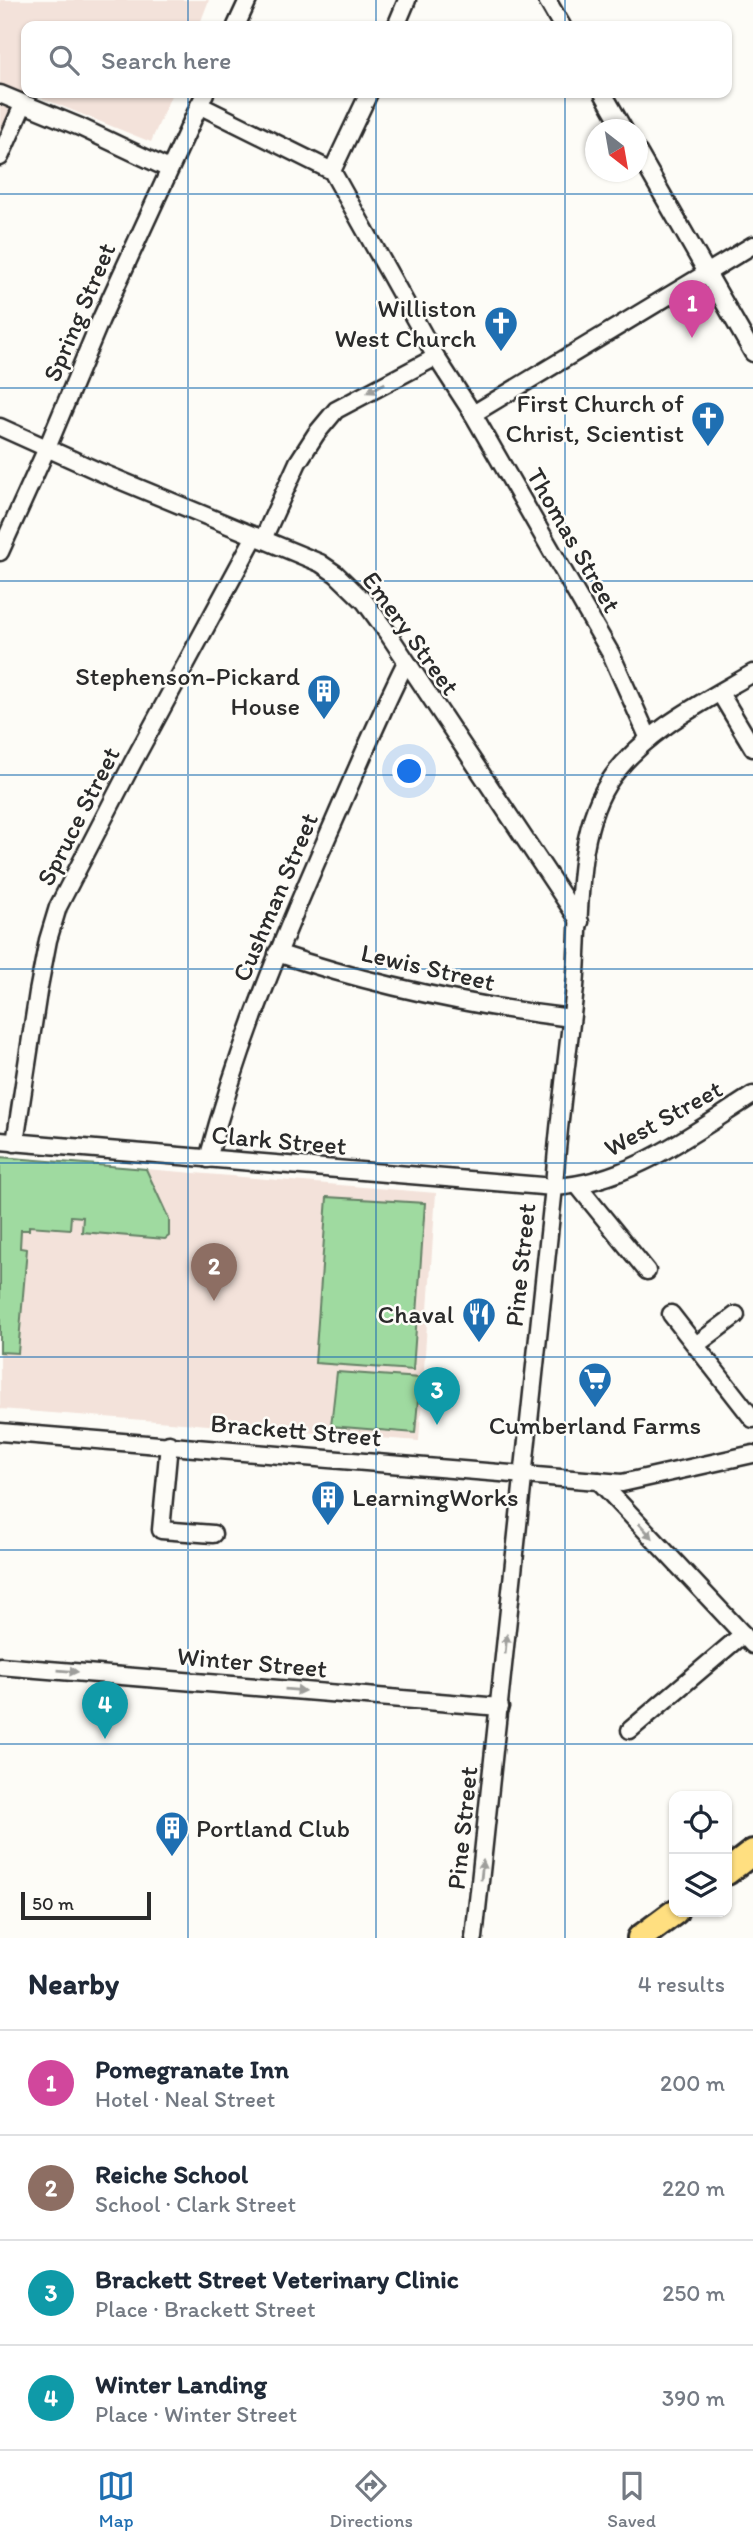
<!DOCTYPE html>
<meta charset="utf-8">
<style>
body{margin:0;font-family:Itim,sans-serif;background:#f2f2f3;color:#1f2937}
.controls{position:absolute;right:21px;bottom:21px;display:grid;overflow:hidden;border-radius:14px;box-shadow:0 2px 5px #0004}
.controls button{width:63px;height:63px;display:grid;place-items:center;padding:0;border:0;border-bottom:2px solid #e0e1e3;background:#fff;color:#1f2937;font:35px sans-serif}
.compass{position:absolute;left:585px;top:119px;width:63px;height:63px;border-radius:50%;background:#fff;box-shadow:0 2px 5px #0004;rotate:149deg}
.scale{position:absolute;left:21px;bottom:18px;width:130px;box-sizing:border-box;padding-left:7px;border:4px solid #2b2b2b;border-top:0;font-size:19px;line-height:24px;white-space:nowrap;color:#2b2b2b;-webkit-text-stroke:5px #fdfcf7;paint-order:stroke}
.you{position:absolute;left:410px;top:772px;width:24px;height:24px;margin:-18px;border:5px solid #fff;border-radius:50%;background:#1a73e8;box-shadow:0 0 0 10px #1a73e833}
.badge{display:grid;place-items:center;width:46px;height:46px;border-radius:50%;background:#1f6fb2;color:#fff;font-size:23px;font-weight:700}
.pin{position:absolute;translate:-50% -58px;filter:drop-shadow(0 2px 4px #0008)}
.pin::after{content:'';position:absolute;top:37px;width:24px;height:21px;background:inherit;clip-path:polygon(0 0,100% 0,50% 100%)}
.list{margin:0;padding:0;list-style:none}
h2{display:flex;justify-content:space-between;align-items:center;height:91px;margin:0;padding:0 28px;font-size:30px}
h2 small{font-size:23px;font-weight:400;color:#747a83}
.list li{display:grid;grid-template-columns:46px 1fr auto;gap:21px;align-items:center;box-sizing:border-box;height:105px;padding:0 28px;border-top:2px solid #e0e1e3}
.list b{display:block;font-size:26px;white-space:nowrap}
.list p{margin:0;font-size:23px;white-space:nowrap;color:#747a83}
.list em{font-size:23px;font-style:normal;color:#747a83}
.icon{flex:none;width:38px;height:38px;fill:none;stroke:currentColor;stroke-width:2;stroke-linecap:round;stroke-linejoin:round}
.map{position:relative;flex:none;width:753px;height:1938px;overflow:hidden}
.search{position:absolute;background:#fff;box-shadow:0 2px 5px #0004;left:21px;right:21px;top:21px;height:77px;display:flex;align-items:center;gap:18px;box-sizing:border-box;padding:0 24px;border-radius:14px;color:#747a83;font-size:26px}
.sheet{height:511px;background:#fff}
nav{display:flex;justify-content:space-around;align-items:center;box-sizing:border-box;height:98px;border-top:2px solid #e0e1e3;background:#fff;font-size:19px;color:#747a83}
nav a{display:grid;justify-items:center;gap:4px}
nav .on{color:#1f6fb2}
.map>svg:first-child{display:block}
.built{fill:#f3e2da}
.green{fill:#9fdaa0;stroke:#658266;stroke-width:2}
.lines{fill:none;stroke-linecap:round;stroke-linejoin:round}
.minor-casing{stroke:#2b2b2b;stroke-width:21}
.primary-casing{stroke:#2b2b2b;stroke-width:30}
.minor{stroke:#fdfcf7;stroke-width:16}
.primary{stroke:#ffdf80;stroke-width:24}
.oneway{fill:#9e9e9b}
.grid{fill:none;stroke:#1f6fb2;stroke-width:2;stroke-opacity:0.55}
.labels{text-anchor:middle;stroke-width:5;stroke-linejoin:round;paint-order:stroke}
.poi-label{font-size:26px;fill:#2b2b2b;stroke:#fdfcf7;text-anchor:end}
.street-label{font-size:26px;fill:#2b2b2b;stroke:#fdfcf7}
</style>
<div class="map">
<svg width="753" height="1938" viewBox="0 0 753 1938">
<rect width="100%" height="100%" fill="#fdfcf7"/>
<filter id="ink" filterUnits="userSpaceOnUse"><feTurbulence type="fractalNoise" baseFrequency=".0143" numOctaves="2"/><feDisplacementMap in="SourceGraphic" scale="14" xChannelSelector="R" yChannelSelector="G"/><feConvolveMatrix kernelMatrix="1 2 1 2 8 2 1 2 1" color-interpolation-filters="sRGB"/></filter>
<g filter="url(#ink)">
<g class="built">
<path d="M 0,0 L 209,0 L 199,26 L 26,26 L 27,93 L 0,147 Z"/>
<path d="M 29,93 L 172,93 L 151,142 Z"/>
<path d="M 0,1157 L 436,1193 L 419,1441 L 0,1409 Z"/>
</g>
<g class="green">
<path d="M 0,1157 L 146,1169 L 169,1219 L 169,1236 L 165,1239 L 82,1232 L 83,1217 L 71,1216 L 70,1229 L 29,1226 L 29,1230 L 21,1230 L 20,1248 L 27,1249 L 18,1353 L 0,1352 Z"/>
<path d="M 327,1197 L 425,1203 L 413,1370 L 315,1363 Z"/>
<path d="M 337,1372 L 420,1378 L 415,1433 L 331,1426 Z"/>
</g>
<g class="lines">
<g class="minor-casing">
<g id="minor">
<path d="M 547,0 L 562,26"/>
<path d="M 236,26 L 248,0"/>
<path d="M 396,26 L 407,0"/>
<path d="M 603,93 L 624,130"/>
<path d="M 0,94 L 80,127 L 169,169"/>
<path d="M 199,105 L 332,171 L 436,357 L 473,414 L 611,654 L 649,739"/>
<path d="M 638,152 L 753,353"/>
<path d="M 0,157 L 23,105"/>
<path d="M 332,171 L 369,93"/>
<path d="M 473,414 L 753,245"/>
<path d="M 0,427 L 100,472 L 320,563 L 336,574 L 365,602 L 389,635 L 580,922"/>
<path d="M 263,539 L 298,462 L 316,434 L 336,410 L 436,357"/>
<path d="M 0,552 L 47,448 L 101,319 L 205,93"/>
<path d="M 720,693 L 753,748"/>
<path d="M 277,953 C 372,985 472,1006 571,1018"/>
<path d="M 0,1141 L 554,1187 C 629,1183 691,1134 753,1095"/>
<path d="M 15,1143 L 38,992 L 48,940 L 58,907 L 133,762 L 255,536"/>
<path d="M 208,1159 C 238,1046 282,940 329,833 C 354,776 378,718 406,662"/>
<path d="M 578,1186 L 647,1271"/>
<path d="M 671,1314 L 753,1419"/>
<path d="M 696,1345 L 736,1315"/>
<path d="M 0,1432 L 622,1483 L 753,1454"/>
<path d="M 169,1444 L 161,1530 L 213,1534"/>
<path d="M 599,1481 L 753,1645"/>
<path d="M 0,1666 L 500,1707"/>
<path d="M 630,1730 L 743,1634"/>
<path d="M 474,1938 L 554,1187 C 558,1124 567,1061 574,997 C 582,930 571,832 613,776 C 648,729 704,702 753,673"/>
</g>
</g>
<g class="primary-casing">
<g id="primary">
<path d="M 727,1872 L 753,1852"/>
<path d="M 640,1938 L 675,1912"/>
</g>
</g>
<use href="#minor" class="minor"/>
<use href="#primary" class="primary"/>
</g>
<defs><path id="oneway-solid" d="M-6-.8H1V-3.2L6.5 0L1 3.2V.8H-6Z" transform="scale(1.75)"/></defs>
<g class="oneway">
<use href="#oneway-solid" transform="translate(376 388) rotate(152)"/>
<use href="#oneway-solid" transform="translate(646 1531) rotate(47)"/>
<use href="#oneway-solid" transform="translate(506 1644) rotate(-85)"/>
<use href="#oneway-solid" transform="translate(68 1671) rotate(5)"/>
<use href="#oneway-solid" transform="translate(295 1690) rotate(5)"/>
<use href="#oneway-solid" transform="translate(482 1870) rotate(-84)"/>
</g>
</g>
<path class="grid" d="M 188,0 L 188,26M 376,0 L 376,26M 565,0 L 565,26M 188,93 L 188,1938M 376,93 L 376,1938M 565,93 L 565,1938M 0,194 L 753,194M 0,388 L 753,388M 0,581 L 753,581M 0,775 L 753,775M 0,969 L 753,969M 0,1163 L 753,1163M 0,1357 L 753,1357M 0,1550 L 753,1550M 0,1744 L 753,1744"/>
<defs>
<g id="church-pin" transform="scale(1.75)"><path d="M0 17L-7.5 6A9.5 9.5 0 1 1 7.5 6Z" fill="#1f6fb2" stroke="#fdfcf7"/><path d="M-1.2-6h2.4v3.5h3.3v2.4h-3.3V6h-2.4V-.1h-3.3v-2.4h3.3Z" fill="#fff"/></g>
<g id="building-pin" transform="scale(1.75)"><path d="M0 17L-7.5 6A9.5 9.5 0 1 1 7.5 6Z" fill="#1f6fb2" stroke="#fdfcf7"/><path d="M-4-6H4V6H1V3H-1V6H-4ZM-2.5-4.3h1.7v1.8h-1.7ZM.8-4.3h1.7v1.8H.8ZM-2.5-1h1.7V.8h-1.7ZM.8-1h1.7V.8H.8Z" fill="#fff"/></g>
<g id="restaurant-pin" transform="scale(1.75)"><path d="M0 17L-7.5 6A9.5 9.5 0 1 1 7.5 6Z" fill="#1f6fb2" stroke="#fdfcf7"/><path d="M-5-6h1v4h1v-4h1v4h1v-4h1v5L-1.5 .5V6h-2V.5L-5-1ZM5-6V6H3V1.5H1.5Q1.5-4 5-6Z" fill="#fff"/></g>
<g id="supermarket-pin" transform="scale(1.75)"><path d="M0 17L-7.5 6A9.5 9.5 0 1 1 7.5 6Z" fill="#1f6fb2" stroke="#fdfcf7"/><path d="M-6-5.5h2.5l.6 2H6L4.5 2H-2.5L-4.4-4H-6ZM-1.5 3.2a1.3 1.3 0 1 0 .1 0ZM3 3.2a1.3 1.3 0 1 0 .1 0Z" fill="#fff"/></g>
</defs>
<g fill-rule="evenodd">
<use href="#church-pin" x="501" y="323"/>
<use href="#church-pin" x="708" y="418"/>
<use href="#building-pin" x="324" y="691"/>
<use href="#restaurant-pin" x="479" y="1314"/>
<use href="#supermarket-pin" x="595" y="1379"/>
<use href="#building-pin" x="328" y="1497"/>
<use href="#building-pin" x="172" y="1828"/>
</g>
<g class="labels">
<g class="poi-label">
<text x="476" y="317">Williston<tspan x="476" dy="30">West Church</tspan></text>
<text x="684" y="412">First Church of<tspan x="684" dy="30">Christ, Scientist</tspan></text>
<text x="300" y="685">Stephenson-Pickard<tspan x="300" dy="30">House</tspan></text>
<text x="454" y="1323">Chaval</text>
<text x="595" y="1434" text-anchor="middle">Cumberland Farms</text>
<text x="352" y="1506" text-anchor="start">LearningWorks</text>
<text x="196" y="1837" text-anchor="start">Portland Club</text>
</g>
<g class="street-label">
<text transform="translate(79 312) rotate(-67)" y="9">Spring Street</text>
<text transform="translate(574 540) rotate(60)" y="9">Thomas Street</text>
<text transform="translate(411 633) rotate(54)" y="9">Emery Street</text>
<text transform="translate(78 816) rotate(-63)" y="9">Spruce Street</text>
<text transform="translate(275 897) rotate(-67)" y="9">Cushman Street</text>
<text transform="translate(428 967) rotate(13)" y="9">Lewis Street</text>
<text transform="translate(663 1118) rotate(-29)" y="9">West Street</text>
<text transform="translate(279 1140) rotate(5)" y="9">Clark Street</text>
<text transform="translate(520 1265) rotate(-84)" y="9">Pine Street</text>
<text transform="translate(296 1430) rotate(5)" y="9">Brackett Street</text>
<text transform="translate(252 1662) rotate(5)" y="9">Winter Street</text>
<text transform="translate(462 1828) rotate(-84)" y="9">Pine Street</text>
</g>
</g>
</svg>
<div class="controls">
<button><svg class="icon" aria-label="locate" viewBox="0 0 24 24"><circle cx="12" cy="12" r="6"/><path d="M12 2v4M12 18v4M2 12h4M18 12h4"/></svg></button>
<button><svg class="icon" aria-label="layers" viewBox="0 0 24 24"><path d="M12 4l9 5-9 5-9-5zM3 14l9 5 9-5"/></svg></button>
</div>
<svg class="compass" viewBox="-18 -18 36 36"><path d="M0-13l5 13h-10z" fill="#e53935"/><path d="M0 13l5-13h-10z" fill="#747a83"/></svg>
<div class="scale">50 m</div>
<div class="you"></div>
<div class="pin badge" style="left:692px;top:338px;background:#d1479c">1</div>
<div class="pin badge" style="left:214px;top:1301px;background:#8d6e63">2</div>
<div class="pin badge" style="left:437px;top:1425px;background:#0f9aa8">3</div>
<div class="pin badge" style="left:105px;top:1739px;background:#0f9aa8">4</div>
<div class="search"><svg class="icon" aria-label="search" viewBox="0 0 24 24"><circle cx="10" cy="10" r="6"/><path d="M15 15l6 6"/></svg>Search here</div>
</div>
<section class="sheet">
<h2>Nearby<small>4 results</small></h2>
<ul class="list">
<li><span class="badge" style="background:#d1479c">1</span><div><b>Pomegranate Inn</b><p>Hotel · Neal Street</p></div><em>200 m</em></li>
<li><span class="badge" style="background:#8d6e63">2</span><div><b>Reiche School</b><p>School · Clark Street</p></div><em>220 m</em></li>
<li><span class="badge" style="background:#0f9aa8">3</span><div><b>Brackett Street Veterinary Clinic</b><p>Place · Brackett Street</p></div><em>250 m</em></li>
<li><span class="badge" style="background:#0f9aa8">4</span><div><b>Winter Landing</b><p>Place · Winter Street</p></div><em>390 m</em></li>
</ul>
</section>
<nav>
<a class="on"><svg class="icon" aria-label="map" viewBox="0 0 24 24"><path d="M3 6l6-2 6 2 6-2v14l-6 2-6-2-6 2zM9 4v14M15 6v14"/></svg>Map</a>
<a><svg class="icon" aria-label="directions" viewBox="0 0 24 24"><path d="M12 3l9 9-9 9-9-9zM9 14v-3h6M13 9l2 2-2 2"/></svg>Directions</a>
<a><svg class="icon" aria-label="saved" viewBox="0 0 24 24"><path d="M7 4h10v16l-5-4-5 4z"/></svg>Saved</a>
</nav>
